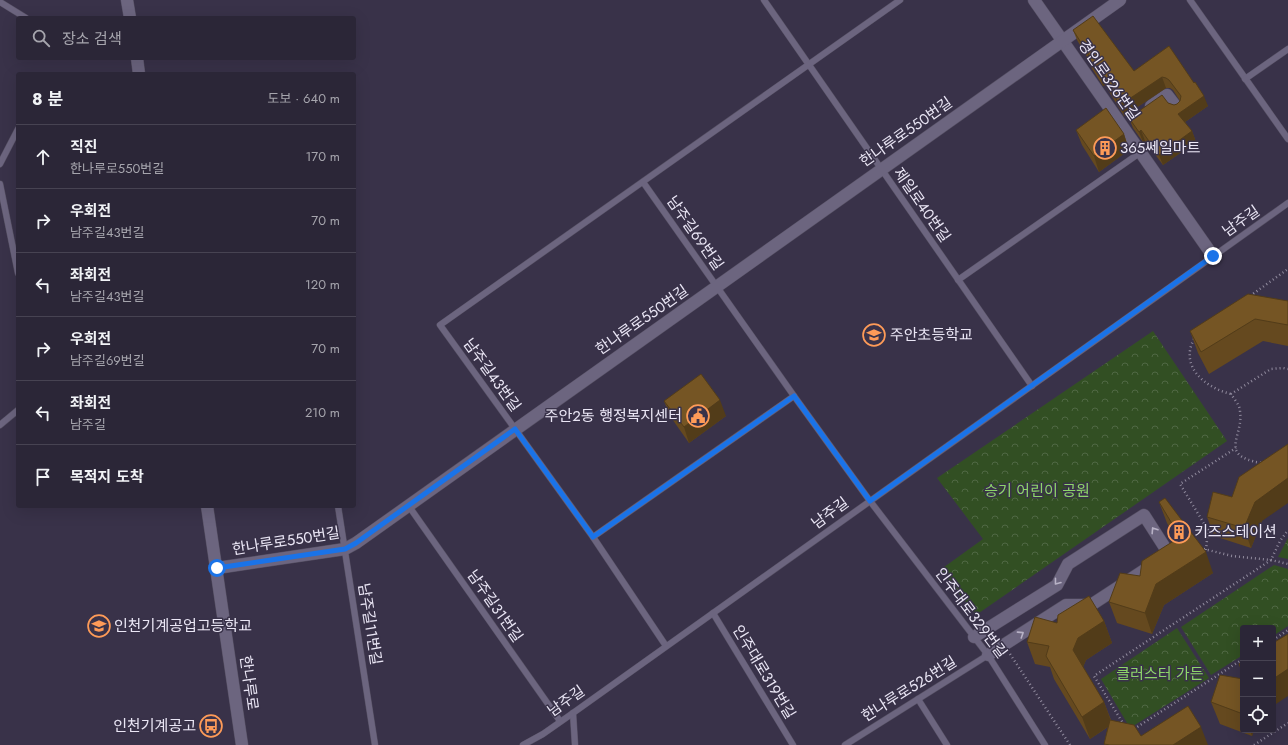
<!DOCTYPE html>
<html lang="ko">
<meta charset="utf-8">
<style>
body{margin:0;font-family:Jost,"Noto Sans KR",sans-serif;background:#373242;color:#f1f3f6}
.controls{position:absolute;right:12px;bottom:12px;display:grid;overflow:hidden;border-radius:4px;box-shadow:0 4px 16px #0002}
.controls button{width:36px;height:36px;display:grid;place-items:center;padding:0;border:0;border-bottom:1px solid #474352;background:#2b2637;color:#f1f3f6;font:20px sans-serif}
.stop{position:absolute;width:12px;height:12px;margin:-9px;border:3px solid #1a73e8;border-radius:50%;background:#fff}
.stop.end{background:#1a73e8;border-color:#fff;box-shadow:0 1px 4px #0008}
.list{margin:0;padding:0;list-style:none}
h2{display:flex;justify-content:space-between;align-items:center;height:52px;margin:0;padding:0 16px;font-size:17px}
h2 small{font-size:13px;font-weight:400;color:#a6a5ad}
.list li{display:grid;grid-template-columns:26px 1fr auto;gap:12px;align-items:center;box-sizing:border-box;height:64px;padding:0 16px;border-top:1px solid #474352}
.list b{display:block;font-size:15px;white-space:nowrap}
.list p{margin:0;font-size:13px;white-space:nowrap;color:#a6a5ad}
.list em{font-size:13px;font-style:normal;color:#a6a5ad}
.icon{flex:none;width:22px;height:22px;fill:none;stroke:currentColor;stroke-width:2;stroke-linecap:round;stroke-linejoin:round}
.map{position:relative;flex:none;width:1288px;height:745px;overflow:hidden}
.search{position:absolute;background:#2b2637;box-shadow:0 4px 16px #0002;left:16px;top:16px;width:340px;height:44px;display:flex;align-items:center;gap:10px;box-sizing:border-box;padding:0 14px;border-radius:4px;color:#a6a5ad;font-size:15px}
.panel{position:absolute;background:#2b2637;box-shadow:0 4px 16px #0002;left:16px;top:72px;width:340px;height:436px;border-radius:4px}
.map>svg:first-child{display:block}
.park{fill:url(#park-crowns)}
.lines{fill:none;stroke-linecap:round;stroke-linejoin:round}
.service-casing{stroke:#554f62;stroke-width:7}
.minor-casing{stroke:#554f62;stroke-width:13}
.secondary-casing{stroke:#554f62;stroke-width:13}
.path{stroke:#918b9e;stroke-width:2.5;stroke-dasharray:1 3;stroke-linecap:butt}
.service{stroke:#6c657f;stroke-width:6}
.minor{stroke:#6c657f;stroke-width:12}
.secondary{stroke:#6c657f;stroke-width:12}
.wall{fill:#65491f}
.shaded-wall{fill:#523c19}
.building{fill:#755524;stroke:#523c19}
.oneway{stroke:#b8b2c6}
.route{stroke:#1a73e8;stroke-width:5}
.labels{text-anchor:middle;stroke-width:3;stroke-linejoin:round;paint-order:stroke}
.street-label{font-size:15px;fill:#eae6f5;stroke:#393249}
.poi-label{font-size:15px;fill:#eae6f5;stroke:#393249;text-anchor:start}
.park-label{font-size:15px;fill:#8ed66a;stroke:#393249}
</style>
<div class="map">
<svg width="1288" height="745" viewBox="0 0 1288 745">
<defs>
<pattern id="park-crowns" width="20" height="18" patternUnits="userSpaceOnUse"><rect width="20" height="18" fill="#324f23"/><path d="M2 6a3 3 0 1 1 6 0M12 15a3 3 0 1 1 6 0" fill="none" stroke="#506844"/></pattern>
</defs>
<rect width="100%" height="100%" fill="#393249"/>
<g class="park">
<path d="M 1153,331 L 1227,441 L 976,615 L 940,570 L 983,539 L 937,478 Z"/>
<path d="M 1288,538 L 1288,559 L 1278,557 Z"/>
<path d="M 1274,565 L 1288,569 L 1288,626 L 1273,636 L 1273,628 L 1243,628 L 1243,655 L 1211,675 L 1181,627 Z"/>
<path d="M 1177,628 L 1209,678 L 1130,728 L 1101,679 Z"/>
</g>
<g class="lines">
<g class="service-casing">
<g id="service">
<path d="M 764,0 L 1032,386"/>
<path d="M 1190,0 L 1288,139"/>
<path d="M 0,2 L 26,18"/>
<path d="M 1245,79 L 1288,49"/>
<path d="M 0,164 L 18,129"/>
<path d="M 643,182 L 794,396 L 870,501 L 988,655 L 1045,745"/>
<path d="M 0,184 L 18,273"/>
<path d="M 958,280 L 1141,152"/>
<path d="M 0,425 L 18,410"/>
<path d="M 408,505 L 560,721"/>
<path d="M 338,506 L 375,745"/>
<path d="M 593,537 L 794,396"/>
<path d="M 713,613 L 793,745"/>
<path d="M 666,646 L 593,537 L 440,325 L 900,0"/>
<path d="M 918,699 L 947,745"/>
<path d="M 573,713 L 575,745"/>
<path d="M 523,745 L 543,734 L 573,713 L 1288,203"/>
<path d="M 845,745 L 988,655"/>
</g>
</g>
<g class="minor-casing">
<g id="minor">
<path d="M 1034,0 L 1213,256"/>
<path d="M 1151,106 L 1167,95 L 1177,108"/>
<path d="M 217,568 L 345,549 L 356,543 L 1120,0"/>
<path d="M 974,637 L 1057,585 L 1068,564 L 1144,515 L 1169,554 L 1091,605 L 1066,605 L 988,655"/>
</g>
</g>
<g class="secondary-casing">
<g id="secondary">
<path d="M 127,0 L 130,18"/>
<path d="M 137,58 L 139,74"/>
<path d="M 207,506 L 242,745"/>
</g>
</g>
<g class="path">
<path d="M 1250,296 L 1288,269"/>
<path d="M 1194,339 C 1179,367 1206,388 1231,394"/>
<path d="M 1261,463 C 1217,455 1244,437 1240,411 C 1240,405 1234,399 1231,394 L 1271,369 L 1283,368 L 1288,369"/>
<path d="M 1200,548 L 1232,556 L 1271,560 L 1288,564"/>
<path d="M 1206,550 L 1208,530 L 1180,484 L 1236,448"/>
<path d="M 1273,640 L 1288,630"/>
<path d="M 1010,654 L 1070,745"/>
<path d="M 1124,725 L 1094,676 L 1271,560 L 1280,541 L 1288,530"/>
<path d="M 1134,729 L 1243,659"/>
<path d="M 1254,745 L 1288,723"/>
</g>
<use href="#service" class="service"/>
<use href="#minor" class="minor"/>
<use href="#secondary" class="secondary"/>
</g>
<g class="wall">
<path d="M 1073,30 L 1134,71 L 1169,46 L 1208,106 L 1185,122 L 1192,131 L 1196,142 L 1163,165 L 1145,141 L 1143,142 L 1133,128 L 1129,118 L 1168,103 L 1174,105 L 1177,104 L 1180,101 L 1173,90 L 1170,88 L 1166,88 L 1124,116 L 1105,85 L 1103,86 L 1091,67 L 1087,57 L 1077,40 Z"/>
<path d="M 1076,130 L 1124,134 L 1129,150 L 1099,172 L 1082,145 Z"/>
<path d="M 1288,301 L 1288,346 L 1263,341 L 1209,374 L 1198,353 L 1190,331 Z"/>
<path d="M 664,401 L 726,416 L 689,443 L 670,416 Z"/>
<path d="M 1159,502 L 1213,573 L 1164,605 L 1152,634 L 1117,623 L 1109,602 L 1140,576 L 1176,539 L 1167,523 Z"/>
<path d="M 1207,517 L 1262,521 L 1251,548 L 1214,536 Z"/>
<path d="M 1104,621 L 1112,643 L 1086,660 L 1083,667 L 1104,702 L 1111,720 L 1141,736 L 1208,745 L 1105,745 L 1104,744 L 1108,727 L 1090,739 L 1054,679 L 1050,667 L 1035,664 L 1027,642 L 1057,623 Z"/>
<path d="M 1243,661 L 1243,676 L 1239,664 Z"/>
<path d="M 1243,679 L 1243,730 L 1254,730 L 1252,736 L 1220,724 L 1211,702 Z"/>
</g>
<g class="shaded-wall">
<path d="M 1101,74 L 1105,85 L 1103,86 L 1100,76 Z"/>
<path d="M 1162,77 L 1166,88 L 1124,116 L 1120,105 Z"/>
<path d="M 1204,96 L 1208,106 L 1182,124 L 1178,114 Z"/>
<path d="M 1141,130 L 1145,141 L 1143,142 L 1139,132 Z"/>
<path d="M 1192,131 L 1196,142 L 1163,165 L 1159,155 Z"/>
<path d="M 1124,134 L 1129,150 L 1099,172 L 1094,156 Z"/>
<path d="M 720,400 L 726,416 L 689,443 L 684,427 Z"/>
<path d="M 1288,478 L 1288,503 L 1262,521 L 1251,548 L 1244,528 L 1255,502 Z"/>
<path d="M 1206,552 L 1213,573 L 1164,605 L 1152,634 L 1145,613 L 1156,584 Z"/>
<path d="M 1104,621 L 1112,643 L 1086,660 L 1081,672 L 1073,650 L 1078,638 Z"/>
<path d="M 1288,669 L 1288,696 L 1273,706 L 1273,679 Z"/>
<path d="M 1104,702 L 1112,724 L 1090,739 L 1082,717 Z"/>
<path d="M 1201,727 L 1208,745 L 1173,745 Z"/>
<path d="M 1250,730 L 1254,730 L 1252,736 Z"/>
</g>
<g class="building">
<path d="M 1093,16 L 1134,71 L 1169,46 L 1194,83 L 1195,82 L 1204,96 L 1178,114 L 1192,131 L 1159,155 L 1141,130 L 1139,132 L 1129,118 L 1162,95 L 1168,103 L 1174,105 L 1177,104 L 1180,101 L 1181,96 L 1169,80 L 1166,78 L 1162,77 L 1120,105 L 1101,74 L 1100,76 L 1087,57 L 1089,55 L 1073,30 Z"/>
<path d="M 1106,108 L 1124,134 L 1094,156 L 1076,130 Z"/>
<path d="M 1248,294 L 1288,301 L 1288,325 L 1255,319 L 1201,352 L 1190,331 Z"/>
<path d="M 701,374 L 720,400 L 684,427 L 664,401 Z"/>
<path d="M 1288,444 L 1288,478 L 1255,502 L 1244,528 L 1207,517 L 1213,492 L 1232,497 L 1239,477 Z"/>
<path d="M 1165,498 L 1206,552 L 1156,584 L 1145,613 L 1109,602 L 1120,573 L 1140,576 L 1142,561 L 1180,537 L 1159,502 Z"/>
<path d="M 1089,596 L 1104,621 L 1078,638 L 1073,650 L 1104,702 L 1082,717 L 1046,656 L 1049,646 L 1027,642 L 1035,617 L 1057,623 L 1058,615 Z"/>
<path d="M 1288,634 L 1288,669 L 1273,679 L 1273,643 Z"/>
<path d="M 1243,661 L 1243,673 L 1239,664 Z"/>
<path d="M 1220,675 L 1243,679 L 1243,714 L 1211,702 Z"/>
<path d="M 1188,706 L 1201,727 L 1173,745 L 1110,745 L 1104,744 L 1110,720 L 1134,725 L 1141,736 Z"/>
</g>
<defs><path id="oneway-chevron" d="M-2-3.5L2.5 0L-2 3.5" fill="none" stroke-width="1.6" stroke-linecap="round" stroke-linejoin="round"/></defs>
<g class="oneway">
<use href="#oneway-chevron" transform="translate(1154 530) rotate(-123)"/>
<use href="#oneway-chevron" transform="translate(1057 582) rotate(128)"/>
<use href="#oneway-chevron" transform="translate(1021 634) rotate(-33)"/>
</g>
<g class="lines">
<path class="route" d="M 217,568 L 345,549 L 356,543 L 515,429 L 593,537 L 794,396 L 870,501 L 1213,256"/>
</g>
<defs>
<g id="building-ring" transform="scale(1.15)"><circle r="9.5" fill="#393249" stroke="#fe9b58" stroke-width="1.5"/><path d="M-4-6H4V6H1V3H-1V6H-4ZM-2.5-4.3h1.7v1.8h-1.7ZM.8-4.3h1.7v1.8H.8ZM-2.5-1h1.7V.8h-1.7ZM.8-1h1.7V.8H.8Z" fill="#fe9b58"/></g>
<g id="school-ring" transform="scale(1.15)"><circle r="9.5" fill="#393249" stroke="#fe9b58" stroke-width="1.5"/><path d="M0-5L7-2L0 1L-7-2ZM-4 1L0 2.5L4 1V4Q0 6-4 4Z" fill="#fe9b58"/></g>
<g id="civic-ring" transform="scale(1.15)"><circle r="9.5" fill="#393249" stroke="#fe9b58" stroke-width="1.5"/><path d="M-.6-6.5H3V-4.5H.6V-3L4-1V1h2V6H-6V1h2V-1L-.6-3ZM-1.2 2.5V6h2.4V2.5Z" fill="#fe9b58"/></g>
<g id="bus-ring" transform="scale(1.15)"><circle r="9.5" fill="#393249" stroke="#fe9b58" stroke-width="1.5"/><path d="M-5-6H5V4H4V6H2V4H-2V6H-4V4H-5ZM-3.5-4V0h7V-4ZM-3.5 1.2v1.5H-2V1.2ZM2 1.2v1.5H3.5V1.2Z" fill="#fe9b58"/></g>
</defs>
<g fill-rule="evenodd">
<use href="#building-ring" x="1105" y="148"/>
<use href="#school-ring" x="874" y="335"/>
<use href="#civic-ring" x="698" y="416"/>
<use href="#building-ring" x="1179" y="532"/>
<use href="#school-ring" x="99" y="626"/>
<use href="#bus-ring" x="211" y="726"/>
</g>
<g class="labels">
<g class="street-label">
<text transform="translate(1109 80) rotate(55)" y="5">경인로326번길</text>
<text transform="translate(906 132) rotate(-35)" y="5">한나루로550번길</text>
<text transform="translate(922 205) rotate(55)" y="5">제일로40번길</text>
<text transform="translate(1241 221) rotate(-35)" y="5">남주길</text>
<text transform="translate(695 233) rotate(55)" y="5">남주길69번길</text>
<text transform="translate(642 320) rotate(-35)" y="5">한나루로550번길</text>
<text transform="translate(492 375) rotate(54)" y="5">남주길43번길</text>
<text transform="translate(830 513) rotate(-36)" y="5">남주길</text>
<text transform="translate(286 541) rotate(-9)" y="5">한나루로550번길</text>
<text transform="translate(495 606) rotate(55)" y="5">남주길31번길</text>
<text transform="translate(971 613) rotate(53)" y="5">인주대로329번길</text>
<text transform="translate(370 624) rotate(81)" y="5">남주길11번길</text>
<text transform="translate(764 672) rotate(59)" y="5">인주대로319번길</text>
<text transform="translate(249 683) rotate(82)" y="5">한나루로</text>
<text transform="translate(909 689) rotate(-32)" y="5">한나루로526번길</text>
<text transform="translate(566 701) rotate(-35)" y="5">남주길</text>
</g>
<g class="poi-label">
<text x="1120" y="153">365쎄일마트</text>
<text x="890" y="340">주안초등학교</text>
<text x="682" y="421" text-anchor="end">주안2동 행정복지센터</text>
<text x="1194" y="537">키즈스테이션</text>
<text x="114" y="631">인천기계공업고등학교</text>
<text x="196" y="731" text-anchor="end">인천기계공고</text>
</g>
<g class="park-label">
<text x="1037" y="496">승기 어린이 공원</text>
<text x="1160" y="679">클러스터 가든</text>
</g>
</g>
</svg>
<div class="controls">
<button>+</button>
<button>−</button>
<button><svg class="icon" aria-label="locate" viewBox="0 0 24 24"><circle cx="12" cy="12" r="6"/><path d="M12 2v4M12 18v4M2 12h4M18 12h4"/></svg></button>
</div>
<div class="stop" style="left:217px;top:568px"></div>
<div class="stop end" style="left:1213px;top:256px"></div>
<div class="search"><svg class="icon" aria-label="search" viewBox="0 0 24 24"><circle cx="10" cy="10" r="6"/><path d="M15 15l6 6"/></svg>장소 검색</div>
<section class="panel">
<h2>8 분<small>도보 · 640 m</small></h2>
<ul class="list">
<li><svg class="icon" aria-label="ahead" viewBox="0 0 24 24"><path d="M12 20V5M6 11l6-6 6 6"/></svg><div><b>직진</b><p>한나루로550번길</p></div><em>170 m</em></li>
<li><svg class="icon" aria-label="right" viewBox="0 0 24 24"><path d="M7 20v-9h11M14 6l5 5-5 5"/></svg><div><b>우회전</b><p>남주길43번길</p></div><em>70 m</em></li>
<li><svg class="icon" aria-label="left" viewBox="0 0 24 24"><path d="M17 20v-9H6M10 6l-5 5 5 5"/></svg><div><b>좌회전</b><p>남주길43번길</p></div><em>120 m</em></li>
<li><svg class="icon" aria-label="right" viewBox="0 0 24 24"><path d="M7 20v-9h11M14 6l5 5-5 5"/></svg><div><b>우회전</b><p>남주길69번길</p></div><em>70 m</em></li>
<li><svg class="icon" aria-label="left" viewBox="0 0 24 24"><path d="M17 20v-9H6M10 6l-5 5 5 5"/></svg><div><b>좌회전</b><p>남주길</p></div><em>210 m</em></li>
<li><svg class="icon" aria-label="arrive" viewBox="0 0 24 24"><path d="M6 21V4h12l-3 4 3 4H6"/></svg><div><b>목적지 도착</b></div></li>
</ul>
</section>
</div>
